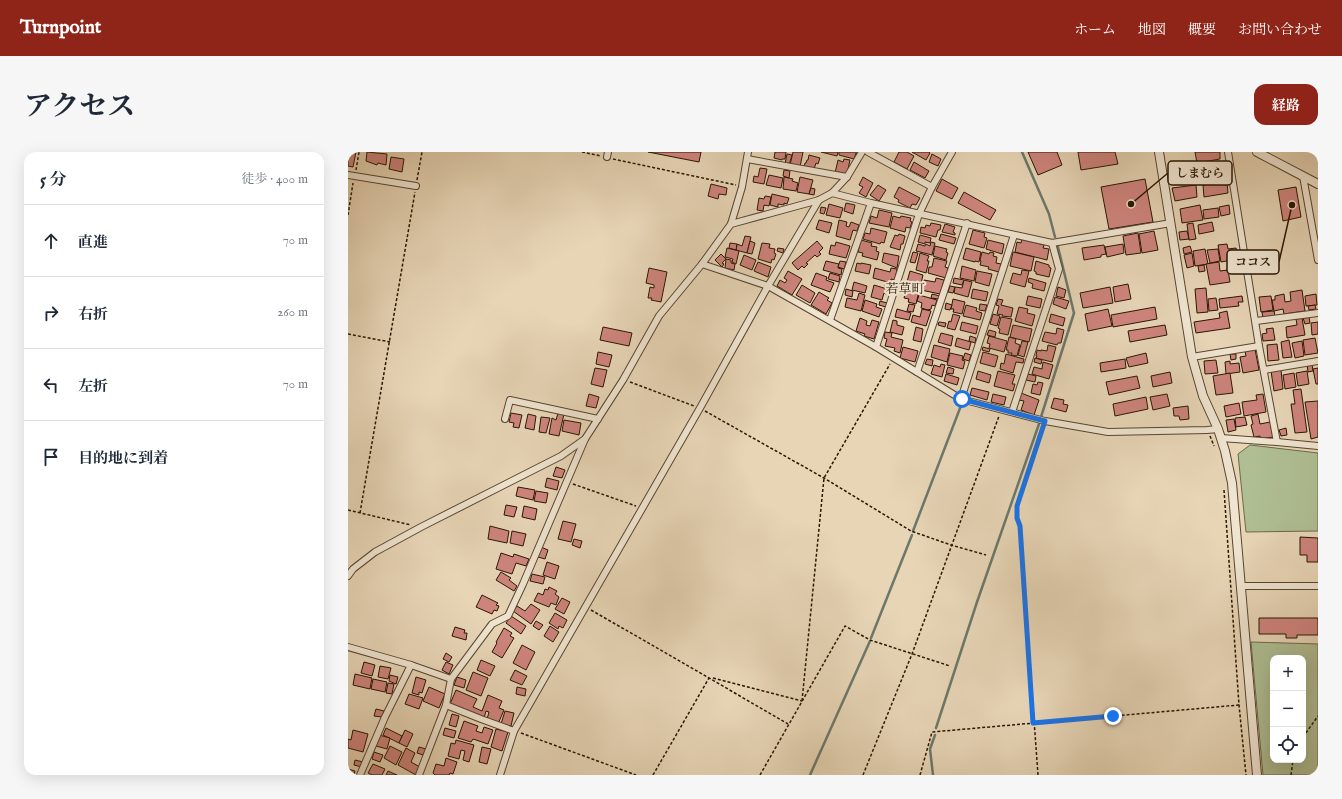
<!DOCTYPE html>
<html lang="ja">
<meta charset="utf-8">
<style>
body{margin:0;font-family:"IM FELL English","Noto Serif JP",serif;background:#f6f6f7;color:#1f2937}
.controls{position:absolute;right:12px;bottom:12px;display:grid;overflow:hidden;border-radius:8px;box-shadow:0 4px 16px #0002}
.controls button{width:36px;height:36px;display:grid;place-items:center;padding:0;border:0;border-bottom:1px solid #e0e1e3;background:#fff;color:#1f2937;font:20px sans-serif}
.stop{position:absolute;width:12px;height:12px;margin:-9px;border:3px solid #1a73e8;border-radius:50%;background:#fff}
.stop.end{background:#1a73e8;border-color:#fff;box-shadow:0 1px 4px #0008}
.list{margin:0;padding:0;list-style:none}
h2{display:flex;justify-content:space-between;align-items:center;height:52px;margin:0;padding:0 16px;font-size:17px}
h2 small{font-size:13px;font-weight:400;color:#747a83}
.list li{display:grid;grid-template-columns:26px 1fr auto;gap:12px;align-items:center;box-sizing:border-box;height:72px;padding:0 16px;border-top:1px solid #e0e1e3}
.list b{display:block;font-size:15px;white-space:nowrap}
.list em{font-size:13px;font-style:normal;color:#747a83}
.icon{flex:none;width:22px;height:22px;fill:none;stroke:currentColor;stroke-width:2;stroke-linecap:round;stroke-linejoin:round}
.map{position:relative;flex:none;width:970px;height:623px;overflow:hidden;border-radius:12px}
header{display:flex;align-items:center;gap:24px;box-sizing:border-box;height:56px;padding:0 20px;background:#8f2418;color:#fff}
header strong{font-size:19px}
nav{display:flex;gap:22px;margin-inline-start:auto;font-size:14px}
.intro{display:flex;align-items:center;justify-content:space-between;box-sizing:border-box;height:96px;padding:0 24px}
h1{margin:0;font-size:28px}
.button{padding:10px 18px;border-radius:12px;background:#8f2418;color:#fff;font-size:14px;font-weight:700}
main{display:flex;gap:24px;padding:0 24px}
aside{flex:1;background:#fff;border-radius:12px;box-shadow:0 4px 16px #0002}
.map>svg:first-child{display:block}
.green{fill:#afbe93;stroke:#6c6a4a;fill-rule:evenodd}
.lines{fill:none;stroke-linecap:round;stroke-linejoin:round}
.stream{stroke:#6b786c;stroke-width:2.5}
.building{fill:#ce847d;stroke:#291702}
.minor-casing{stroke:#58462f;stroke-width:8}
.tertiary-casing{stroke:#58462f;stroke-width:10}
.path{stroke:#291702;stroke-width:1.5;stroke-dasharray:3 2;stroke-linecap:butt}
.minor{stroke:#efe4d0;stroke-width:6}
.tertiary{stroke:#efe4d0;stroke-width:8}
.route{stroke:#1a73e8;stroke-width:5}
.labels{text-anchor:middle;stroke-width:4;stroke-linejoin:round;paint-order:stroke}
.quarter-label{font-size:13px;fill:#291702;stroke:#efe4d0}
.leader{fill:none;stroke:#291702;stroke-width:1.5}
.callout-dot{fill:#291702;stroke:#efe4d0;stroke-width:1.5}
.callout{fill:#efe4d0;stroke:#291702;stroke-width:1.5}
.callout-label{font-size:12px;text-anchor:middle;font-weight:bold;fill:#291702}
</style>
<header>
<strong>Turnpoint</strong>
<nav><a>ホーム</a><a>地図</a><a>概要</a><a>お問い合わせ</a></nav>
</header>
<div class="intro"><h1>アクセス</h1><a class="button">経路</a></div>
<main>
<aside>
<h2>5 分<small>徒歩 · 400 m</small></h2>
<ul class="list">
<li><svg class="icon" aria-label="ahead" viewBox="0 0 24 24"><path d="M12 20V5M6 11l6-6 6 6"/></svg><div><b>直進</b></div><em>70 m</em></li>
<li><svg class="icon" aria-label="right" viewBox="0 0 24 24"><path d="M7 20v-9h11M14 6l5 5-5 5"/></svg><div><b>右折</b></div><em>260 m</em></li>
<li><svg class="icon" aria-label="left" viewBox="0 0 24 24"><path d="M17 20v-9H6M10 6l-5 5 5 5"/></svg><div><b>左折</b></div><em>70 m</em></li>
<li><svg class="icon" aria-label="arrive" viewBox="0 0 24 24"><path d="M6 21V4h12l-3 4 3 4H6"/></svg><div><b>目的地に到着</b></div></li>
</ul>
</aside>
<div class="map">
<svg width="970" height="623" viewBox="0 0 970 623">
<rect width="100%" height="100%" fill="#e7d5b6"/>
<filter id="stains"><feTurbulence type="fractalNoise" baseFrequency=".005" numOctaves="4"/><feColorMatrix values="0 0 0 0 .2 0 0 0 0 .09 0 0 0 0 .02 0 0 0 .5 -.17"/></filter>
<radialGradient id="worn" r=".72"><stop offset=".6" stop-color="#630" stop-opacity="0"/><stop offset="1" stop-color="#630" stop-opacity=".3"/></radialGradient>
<g class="green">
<path d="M 902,293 L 970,301 L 970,379 L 898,380 L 890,302 Z"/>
<path d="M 903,490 L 970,492 L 970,623 L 915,623 ZM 925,506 L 955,506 L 955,608 L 925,608 Z"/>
</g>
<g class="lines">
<g class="stream">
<path d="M 674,0 L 701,62 L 707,85"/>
<path d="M 693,265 L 726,161 L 710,95"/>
<path d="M 565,379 L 614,251"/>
<path d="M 523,486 L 564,383"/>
<path d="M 588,576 L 629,450 L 691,272"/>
<path d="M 462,623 L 522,489"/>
<path d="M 585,623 L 582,597 L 587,583"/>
</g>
</g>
<g class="building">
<path d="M 0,0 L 8,0 L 5,15 L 0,14 Z"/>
<path d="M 19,0 L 39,2 L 38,13 L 30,11 L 29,13 L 18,9 Z"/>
<path d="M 300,0 L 353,0 L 351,10 Z"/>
<path d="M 427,0 L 438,0 L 437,7 L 434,7 L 434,8 L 426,6 Z"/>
<path d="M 445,0 L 455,0 L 452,15 L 442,13 Z"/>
<path d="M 473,0 L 490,0 L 489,4 Z"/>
<path d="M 491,0 L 511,0 L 510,3 L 508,1 L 506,7 L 491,3 Z"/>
<path d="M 551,0 L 559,0 L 566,4 L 559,17 L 546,10 Z"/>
<path d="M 564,0 L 581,0 L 582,1 L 578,8 Z"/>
<path d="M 680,0 L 709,0 L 714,13 L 690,23 Z"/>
<path d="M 730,0 L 767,0 L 770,12 L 733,18 Z"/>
<path d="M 847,0 L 872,0 L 872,7 L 849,11 Z"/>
<path d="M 439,2 L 444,3 L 441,13 L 437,12 Z"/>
<path d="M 584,2 L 593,7 L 590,14 L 581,10 Z"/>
<path d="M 461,3 L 472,6 L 470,12 L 468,11 L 466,17 L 456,15 L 457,11 L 458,11 L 459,8 L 460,8 Z"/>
<path d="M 43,5 L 56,7 L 54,20 L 41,17 Z"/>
<path d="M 496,7 L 502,8 L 499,22 L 490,20 L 490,22 L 487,21 L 490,8 L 495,10 Z"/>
<path d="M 566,10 L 581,19 L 577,26 L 562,18 Z"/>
<path d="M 412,16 L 419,17 L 416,32 L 405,30 L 406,24 L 410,25 Z"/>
<path d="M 436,18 L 442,19 L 441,26 L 435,24 Z"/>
<path d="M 421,23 L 435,26 L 433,36 L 418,33 Z"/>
<path d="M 436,25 L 445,27 L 444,29 L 450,31 L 448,39 L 435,37 Z"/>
<path d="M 452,25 L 465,28 L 461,42 L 449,40 Z"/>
<path d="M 515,25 L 525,31 L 518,45 L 511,41 L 515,35 L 511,33 Z"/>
<path d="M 594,27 L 610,36 L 604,47 L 588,39 Z"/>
<path d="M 797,27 L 805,70 L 761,77 L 753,35 Z"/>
<path d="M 879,30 L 880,41 L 856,45 L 855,33 Z"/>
<path d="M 363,32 L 379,36 L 378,43 L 371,42 L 370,47 L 360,44 Z"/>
<path d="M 530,33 L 538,38 L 531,49 L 522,43 Z"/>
<path d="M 848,33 L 849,45 L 827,49 L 824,36 Z"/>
<path d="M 551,35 L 572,46 L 568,53 L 564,52 L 562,56 L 550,50 L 551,48 L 546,45 Z"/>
<path d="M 948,35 L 953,65 L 935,69 L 930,38 Z"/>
<path d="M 463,36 L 467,37 L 466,43 L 461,42 Z"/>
<path d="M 616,40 L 648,58 L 642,68 L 610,51 Z"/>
<path d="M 424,42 L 441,46 L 439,52 L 436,51 L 436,53 L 430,52 L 430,55 L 422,53 Z"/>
<path d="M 417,44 L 423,45 L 421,54 L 416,53 L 415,59 L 409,58 L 411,46 L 416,47 Z"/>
<path d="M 498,51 L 507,53 L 505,62 L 496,59 Z"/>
<path d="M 481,52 L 495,56 L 492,66 L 478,63 Z"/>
<path d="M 852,53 L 855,68 L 834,71 L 832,57 Z"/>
<path d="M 881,53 L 882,62 L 873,64 L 871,55 Z"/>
<path d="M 473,55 L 478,56 L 476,62 L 472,61 Z"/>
<path d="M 870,56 L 871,65 L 856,67 L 855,58 Z"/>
<path d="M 531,58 L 544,61 L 541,75 L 521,71 L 523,64 L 529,66 Z"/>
<path d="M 545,64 L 552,66 L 553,64 L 563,66 L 562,69 L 564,70 L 562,76 L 558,75 L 557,80 L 542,76 Z"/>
<path d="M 471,68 L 484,71 L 481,81 L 468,77 Z"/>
<path d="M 491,68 L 499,70 L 498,74 L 501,75 L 503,70 L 511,73 L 509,79 L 505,78 L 502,88 L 488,84 Z"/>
<path d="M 864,70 L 866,79 L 851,82 L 850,73 Z"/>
<path d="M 583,71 L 593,73 L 592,78 L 590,78 L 588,85 L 572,81 L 573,75 L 577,76 L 578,73 L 582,74 Z"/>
<path d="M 845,71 L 848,87 L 841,88 L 839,72 Z"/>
<path d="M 597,72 L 607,75 L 605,80 L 607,81 L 607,83 L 594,80 Z"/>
<path d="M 523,76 L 539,80 L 536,91 L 533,90 L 532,92 L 515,87 L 517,81 L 522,82 Z"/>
<path d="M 625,78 L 637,81 L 636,85 L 639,86 L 636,96 L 621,92 Z"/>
<path d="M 806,79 L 810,98 L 794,101 L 791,82 Z"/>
<path d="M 839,79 L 841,87 L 832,88 L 831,80 Z"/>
<path d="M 790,81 L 793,101 L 778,103 L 775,84 Z"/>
<path d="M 551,82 L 557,84 L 555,92 L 553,92 L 552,98 L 542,95 L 547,83 L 550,84 Z"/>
<path d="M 593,82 L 608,86 L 606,92 L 591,88 Z"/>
<path d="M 572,83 L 583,86 L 582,91 L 577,90 L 577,92 L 570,90 Z"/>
<path d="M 397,84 L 403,85 L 399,101 L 388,98 L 389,92 L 394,94 Z"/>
<path d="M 674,87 L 696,93 L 695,96 L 701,97 L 699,108 L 667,100 L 669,90 L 673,91 Z"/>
<path d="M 513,88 L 524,91 L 523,94 L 529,95 L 528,99 L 531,100 L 529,108 L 514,104 L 515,101 L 510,100 Z"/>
<path d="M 640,88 L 656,92 L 654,102 L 638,97 Z"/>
<path d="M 402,89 L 407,91 L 404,102 L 399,101 Z"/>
<path d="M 469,89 L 475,96 L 471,100 L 473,102 L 469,105 L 467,103 L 458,111 L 460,112 L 456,116 L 454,114 L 450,118 L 444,111 Z"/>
<path d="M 488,90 L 502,94 L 498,106 L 481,102 L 483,93 L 487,94 Z"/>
<path d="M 583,90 L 587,91 L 584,103 L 568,99 L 570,92 L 577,94 L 578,92 L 582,94 Z"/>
<path d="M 382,91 L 389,92 L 388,98 L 381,96 Z"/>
<path d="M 414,91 L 422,92 L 421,96 L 427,97 L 426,101 L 428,102 L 426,108 L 424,107 L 423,111 L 410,107 Z"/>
<path d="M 775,92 L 776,101 L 759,105 L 757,95 Z"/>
<path d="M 879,92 L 880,97 L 888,96 L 890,107 L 873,110 L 870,93 Z"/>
<path d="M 756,93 L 758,102 L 753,103 L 753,105 L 736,108 L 734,96 Z"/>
<path d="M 587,94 L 599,97 L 598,100 L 600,101 L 598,108 L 585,104 Z"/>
<path d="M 842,94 L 844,100 L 836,102 L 835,96 Z"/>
<path d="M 379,96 L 391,99 L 388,112 L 384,110 L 385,107 L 377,105 Z"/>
<path d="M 430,96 L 436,97 L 435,101 L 429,99 Z"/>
<path d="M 618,96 L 633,100 L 631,110 L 627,109 L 627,110 L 615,107 Z"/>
<path d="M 857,97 L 860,112 L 847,114 L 845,99 Z"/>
<path d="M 870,97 L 872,109 L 862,111 L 859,98 Z"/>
<path d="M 565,100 L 570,101 L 567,111 L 562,110 Z"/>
<path d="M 634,100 L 641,102 L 642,100 L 646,101 L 645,104 L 649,105 L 648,111 L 653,112 L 651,120 L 640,117 L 641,115 L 632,113 L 633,109 L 632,108 Z"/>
<path d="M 665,100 L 686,105 L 683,119 L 662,114 Z"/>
<path d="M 536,101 L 551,104 L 549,116 L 534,110 Z"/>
<path d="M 572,101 L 581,104 L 579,109 L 581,109 L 578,121 L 568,118 Z"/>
<path d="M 844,101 L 846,114 L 839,116 L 836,103 Z"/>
<path d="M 373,102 L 378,107 L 374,111 L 376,112 L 374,115 L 367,108 Z"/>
<path d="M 396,103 L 408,108 L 404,118 L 392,113 Z"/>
<path d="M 586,106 L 599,109 L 597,115 L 600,116 L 598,126 L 580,121 L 581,115 L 584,115 Z"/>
<path d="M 378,107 L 383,108 L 383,111 L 387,112 L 386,118 L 377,116 Z"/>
<path d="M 478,109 L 491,112 L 490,116 L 494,117 L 493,123 L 475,118 Z"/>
<path d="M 492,109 L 498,110 L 496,117 L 490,115 Z"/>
<path d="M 688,109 L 701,113 L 701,115 L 703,116 L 701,125 L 688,122 L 688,120 L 686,119 Z"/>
<path d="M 410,110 L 423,115 L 420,125 L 406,119 Z"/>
<path d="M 871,110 L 872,119 L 880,118 L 882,130 L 862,133 L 858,112 Z"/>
<path d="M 509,111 L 513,112 L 513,111 L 523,113 L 521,122 L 507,119 Z"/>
<path d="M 856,113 L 857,119 L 851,120 L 850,114 Z"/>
<path d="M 614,114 L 628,118 L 626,129 L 612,126 Z"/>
<path d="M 301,116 L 319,120 L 313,150 L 303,148 L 304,146 L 300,146 L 302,135 L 306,136 L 306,133 L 298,131 Z"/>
<path d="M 527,116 L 542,120 L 543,116 L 549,117 L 547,128 L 543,127 L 543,131 L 525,126 Z"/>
<path d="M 674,118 L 681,119 L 677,135 L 662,131 L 665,121 L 673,123 Z"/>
<path d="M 440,119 L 454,127 L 444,143 L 429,134 L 432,128 L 437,131 L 439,128 L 436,126 Z"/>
<path d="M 562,119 L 575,123 L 572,136 L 564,134 L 565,131 L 559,130 Z"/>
<path d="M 629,119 L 644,122 L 641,134 L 627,130 Z"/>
<path d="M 468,121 L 479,125 L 478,128 L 486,131 L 482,140 L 463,133 Z"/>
<path d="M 482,121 L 492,124 L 491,130 L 480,127 Z"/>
<path d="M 588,126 L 596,128 L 592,142 L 573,138 L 576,128 L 587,130 Z"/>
<path d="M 606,126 L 616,128 L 614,133 L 605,131 Z"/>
<path d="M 681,126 L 698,131 L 696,139 L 684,136 L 685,132 L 680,130 Z"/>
<path d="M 616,128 L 624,130 L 620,145 L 606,141 L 607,135 L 614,136 Z"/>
<path d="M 506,130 L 519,134 L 517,141 L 504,138 Z"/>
<path d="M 537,132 L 544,134 L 543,137 L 537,136 Z"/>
<path d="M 780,132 L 783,147 L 767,150 L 765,135 Z"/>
<path d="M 454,133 L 467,141 L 462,151 L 448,143 Z"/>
<path d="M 526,133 L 539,137 L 538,142 L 536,141 L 534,148 L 523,145 Z"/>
<path d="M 602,134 L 607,135 L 605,141 L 600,140 Z"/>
<path d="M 559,135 L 571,139 L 568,152 L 560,150 L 561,147 L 556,146 Z"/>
<path d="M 710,135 L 718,138 L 716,146 L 708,144 Z"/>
<path d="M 762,135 L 765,151 L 735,156 L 732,141 Z"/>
<path d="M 858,136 L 860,160 L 849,161 L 847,137 Z"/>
<path d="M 498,137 L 505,139 L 504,145 L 497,143 Z"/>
<path d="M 625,137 L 640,140 L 638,149 L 623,146 Z"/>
<path d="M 954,138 L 957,159 L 936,162 L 935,157 L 926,159 L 924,148 L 927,148 L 927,144 L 936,142 L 937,150 L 943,149 L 942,140 Z"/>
<path d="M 471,140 L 481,146 L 479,148 L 484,151 L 478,162 L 463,153 Z"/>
<path d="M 511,141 L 517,143 L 513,159 L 497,155 L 499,146 L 509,148 Z"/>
<path d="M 584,142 L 592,144 L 591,147 L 583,146 Z"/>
<path d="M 968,142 L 969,153 L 958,154 L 957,144 Z"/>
<path d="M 571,143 L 589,148 L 587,154 L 584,153 L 583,157 L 580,158 L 573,156 L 574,151 L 569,149 Z"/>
<path d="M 680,144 L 694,147 L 692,156 L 678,153 Z"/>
<path d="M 894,144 L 895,150 L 890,150 L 891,154 L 872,156 L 871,147 Z"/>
<path d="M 923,144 L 925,158 L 913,160 L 911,145 Z"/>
<path d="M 707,145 L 721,149 L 718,157 L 705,152 Z"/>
<path d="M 868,146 L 870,158 L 861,159 L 860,147 Z"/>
<path d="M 605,147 L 617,150 L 614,162 L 605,160 L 606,157 L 603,157 Z"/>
<path d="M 650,147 L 655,148 L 653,153 L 665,156 L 663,165 L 654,164 L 655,163 L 649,162 L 651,154 L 648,153 Z"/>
<path d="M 517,148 L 529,152 L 528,155 L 534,157 L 531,165 L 514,159 Z"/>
<path d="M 532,149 L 539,151 L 538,155 L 531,153 Z"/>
<path d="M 598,151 L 604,153 L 602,158 L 597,157 Z"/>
<path d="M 561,152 L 567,153 L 565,160 L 559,159 Z"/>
<path d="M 632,152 L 639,153 L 637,159 L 631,158 Z"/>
<path d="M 618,153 L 629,156 L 628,159 L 634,161 L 632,168 L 615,164 Z"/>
<path d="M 967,153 L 968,157 L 961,158 L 960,154 Z"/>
<path d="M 671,155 L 680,157 L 679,161 L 687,163 L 684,174 L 667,169 Z"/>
<path d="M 807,155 L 809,167 L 765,175 L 763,163 Z"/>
<path d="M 549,157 L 563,161 L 561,168 L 547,165 Z"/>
<path d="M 574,157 L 583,159 L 578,174 L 563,170 L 565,163 L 572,165 Z"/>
<path d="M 760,157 L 764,174 L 740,179 L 737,162 Z"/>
<path d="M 879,159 L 882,176 L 848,181 L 846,170 L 872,166 L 871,161 Z"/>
<path d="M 926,159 L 927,164 L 915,166 L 914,160 Z"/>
<path d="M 605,162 L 612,164 L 607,178 L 599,176 L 601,169 L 603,170 Z"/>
<path d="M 645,162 L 652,164 L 649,174 L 642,172 Z"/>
<path d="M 703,162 L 717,166 L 715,174 L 701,170 Z"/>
<path d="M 653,165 L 664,167 L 660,183 L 651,181 L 652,177 L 650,176 Z"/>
<path d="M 961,165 L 962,171 L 957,172 L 955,166 Z"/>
<path d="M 512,166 L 519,169 L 518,173 L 522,174 L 524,168 L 531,170 L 526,187 L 516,184 L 517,182 L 508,179 Z"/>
<path d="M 954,166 L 957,183 L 939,186 L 938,175 L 949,173 L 948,167 Z"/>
<path d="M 545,168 L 549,169 L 549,173 L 556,175 L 554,183 L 542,180 Z"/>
<path d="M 591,170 L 598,171 L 597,175 L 590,173 Z"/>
<path d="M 614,170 L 630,174 L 628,182 L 612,178 Z"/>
<path d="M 970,170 L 970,182 L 964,183 L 963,171 Z"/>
<path d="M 665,173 L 684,177 L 681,190 L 662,185 Z"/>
<path d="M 817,173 L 819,183 L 782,190 L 780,179 Z"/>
<path d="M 255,175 L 284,181 L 281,194 L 252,188 Z"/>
<path d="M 568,175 L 575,177 L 573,190 L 565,188 Z"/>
<path d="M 709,176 L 716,178 L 713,191 L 710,191 L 709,193 L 694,189 L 697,180 L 708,182 Z"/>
<path d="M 925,176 L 927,188 L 915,189 L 914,182 L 919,181 L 918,177 Z"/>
<path d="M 641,178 L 648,180 L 647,185 L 639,183 Z"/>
<path d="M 537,180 L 544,181 L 543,185 L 555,188 L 552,201 L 546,199 L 547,196 L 537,194 L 539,187 L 536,186 Z"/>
<path d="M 593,181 L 605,184 L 603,194 L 590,190 Z"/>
<path d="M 622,184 L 628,186 L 627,191 L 621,189 Z"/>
<path d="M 641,184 L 659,189 L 656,200 L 641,196 L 642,192 L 639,191 Z"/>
<path d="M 661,185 L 668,187 L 667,191 L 672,193 L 669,204 L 663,203 L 664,201 L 660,201 L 660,198 L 658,198 Z"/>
<path d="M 609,186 L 623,190 L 621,198 L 607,194 Z"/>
<path d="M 967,186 L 970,201 L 957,203 L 955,188 Z"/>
<path d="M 941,188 L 944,205 L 935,206 L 933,190 Z"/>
<path d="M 674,189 L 680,190 L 676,205 L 670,203 Z"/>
<path d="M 954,189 L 956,204 L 947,206 L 944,191 Z"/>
<path d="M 929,192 L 931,208 L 920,209 L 919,193 Z"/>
<path d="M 586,193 L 602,197 L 599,210 L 583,205 Z"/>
<path d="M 700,193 L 708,195 L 704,210 L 688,206 L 689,204 L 688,204 L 689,198 L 693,199 L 693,198 L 699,199 Z"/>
<path d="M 555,195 L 570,199 L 567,210 L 552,206 Z"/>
<path d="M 635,195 L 642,197 L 641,200 L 634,198 Z"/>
<path d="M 907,197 L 911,218 L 895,221 L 892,205 L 898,204 L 897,199 Z"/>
<path d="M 250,200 L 264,203 L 261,215 L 248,212 Z"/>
<path d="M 635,200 L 650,204 L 647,215 L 632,211 Z"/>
<path d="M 602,201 L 615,204 L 614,208 L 617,209 L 615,217 L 599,213 Z"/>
<path d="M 617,201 L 623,203 L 621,209 L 615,207 Z"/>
<path d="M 798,201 L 800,211 L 781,215 L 778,206 Z"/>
<path d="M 658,202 L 676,207 L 675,211 L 668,210 L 665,221 L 652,217 L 653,211 L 656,212 Z"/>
<path d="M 882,202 L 888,202 L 888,207 L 883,208 Z"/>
<path d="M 687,206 L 694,208 L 693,212 L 686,210 Z"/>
<path d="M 579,207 L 585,208 L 584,214 L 577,212 Z"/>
<path d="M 777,207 L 778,216 L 753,220 L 752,211 Z"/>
<path d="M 868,208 L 870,221 L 857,222 L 856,209 Z"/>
<path d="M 882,209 L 882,212 L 891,211 L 892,220 L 878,222 L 877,210 Z"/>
<path d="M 695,210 L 705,213 L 701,227 L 684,222 L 686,215 L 694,217 Z"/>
<path d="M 593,212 L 597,213 L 594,225 L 583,222 L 586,213 L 592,215 Z"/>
<path d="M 959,212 L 964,212 L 965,219 L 960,220 Z"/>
<path d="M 600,215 L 606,217 L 605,222 L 598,221 Z"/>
<path d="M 247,216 L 259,218 L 255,235 L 243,232 Z"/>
<path d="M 970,216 L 970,232 L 968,232 L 965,217 Z"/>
<path d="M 933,218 L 935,237 L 926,239 L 923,219 Z"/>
<path d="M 630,219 L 643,223 L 641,231 L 628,227 Z"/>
<path d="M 650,219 L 667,223 L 664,232 L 667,232 L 665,239 L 646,234 Z"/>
<path d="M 959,219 L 961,232 L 950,234 L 948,221 Z"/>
<path d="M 822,220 L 824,231 L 805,235 L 803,224 Z"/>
<path d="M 882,221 L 885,241 L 868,243 L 865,224 Z"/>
<path d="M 946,221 L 948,235 L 937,237 L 935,223 Z"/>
<path d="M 598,222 L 611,226 L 609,233 L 596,229 Z"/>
<path d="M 680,222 L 688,224 L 687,230 L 678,228 Z"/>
<path d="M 789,224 L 792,236 L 761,243 L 758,230 Z"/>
<path d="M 690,230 L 695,231 L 692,243 L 683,241 L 685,232 L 689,233 Z"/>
<path d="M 624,236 L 641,240 L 639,248 L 622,243 Z"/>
<path d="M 953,237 L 959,280 L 947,281 L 943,252 L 947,252 L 945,238 Z"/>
<path d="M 673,241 L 691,248 L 686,263 L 673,258 L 676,249 L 671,248 Z"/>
<path d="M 241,242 L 251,245 L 248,256 L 238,254 Z"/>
<path d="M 645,242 L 658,245 L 656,253 L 643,250 Z"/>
<path d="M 819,242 L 822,254 L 805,258 L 802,245 Z"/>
<path d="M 915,242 L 918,260 L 896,264 L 894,250 L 909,248 L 908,243 Z"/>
<path d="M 798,245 L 800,257 L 767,264 L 765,252 Z"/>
<path d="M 706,246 L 716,248 L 715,252 L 720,253 L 718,260 L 703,256 Z"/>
<path d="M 970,249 L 970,285 L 963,287 L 957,250 Z"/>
<path d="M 891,251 L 893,262 L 878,265 L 876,254 Z"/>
<path d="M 840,254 L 841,267 L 832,268 L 831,264 L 826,264 L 825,256 Z"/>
<path d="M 163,261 L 174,263 L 171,276 L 165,275 L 166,271 L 161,270 Z"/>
<path d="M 210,261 L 216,262 L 211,284 L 201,282 L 204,266 L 208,268 Z"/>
<path d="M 180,262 L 188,264 L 186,278 L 177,276 Z"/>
<path d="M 910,262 L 912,272 L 922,270 L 925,285 L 912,287 L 912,284 L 906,285 L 903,273 L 905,272 L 903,264 Z"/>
<path d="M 193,265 L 202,266 L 198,281 L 191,280 Z"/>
<path d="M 897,265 L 899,273 L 888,275 L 887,266 Z"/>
<path d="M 886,267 L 888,278 L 880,280 L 878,268 Z"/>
<path d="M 216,268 L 233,271 L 231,283 L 214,279 Z"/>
<path d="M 938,276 L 939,283 L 933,284 L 931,278 Z"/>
<path d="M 208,315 L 217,318 L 214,326 L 205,324 Z"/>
<path d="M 199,326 L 211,329 L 209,338 L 197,335 Z"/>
<path d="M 170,335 L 187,338 L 185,348 L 168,344 Z"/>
<path d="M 188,339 L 200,341 L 198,351 L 186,349 Z"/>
<path d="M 158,353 L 169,355 L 166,365 L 156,363 Z"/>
<path d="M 176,354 L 189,357 L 187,368 L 174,365 Z"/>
<path d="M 215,369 L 228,372 L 223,390 L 210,387 Z"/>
<path d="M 142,374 L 161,379 L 159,391 L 140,387 Z"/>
<path d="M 164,379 L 178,382 L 175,394 L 162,391 Z"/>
<path d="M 952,385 L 970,386 L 970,410 L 959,410 L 959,403 L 952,403 Z"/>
<path d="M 226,387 L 234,389 L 232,396 L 224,393 Z"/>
<path d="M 193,395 L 200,398 L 197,407 L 190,405 Z"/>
<path d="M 153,401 L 165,405 L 166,402 L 181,407 L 178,414 L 168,411 L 164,422 L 148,417 Z"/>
<path d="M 199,410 L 211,414 L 207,427 L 195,423 Z"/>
<path d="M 153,420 L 163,426 L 161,428 L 169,434 L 166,439 L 148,428 Z"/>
<path d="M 184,422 L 197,425 L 195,432 L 182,429 Z"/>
<path d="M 201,435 L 209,439 L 207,442 L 211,445 L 208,453 L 203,451 L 201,455 L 186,449 L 190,441 L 195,443 L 197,437 L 200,438 Z"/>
<path d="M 134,443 L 150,451 L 148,453 L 151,454 L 149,459 L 146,458 L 144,462 L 128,455 Z"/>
<path d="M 214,446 L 222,450 L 216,462 L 207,457 Z"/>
<path d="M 183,452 L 192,458 L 183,472 L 165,459 L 169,454 L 177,459 Z"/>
<path d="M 207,461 L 219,468 L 215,476 L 211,474 L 210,477 L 201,471 Z"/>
<path d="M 163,464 L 178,474 L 173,482 L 158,471 Z"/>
<path d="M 911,466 L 970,466 L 970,483 L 949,483 L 949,486 L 938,486 L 938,482 L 911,482 Z"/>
<path d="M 188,469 L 195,473 L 191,478 L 185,474 Z"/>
<path d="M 202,474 L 211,480 L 205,490 L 196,484 Z"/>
<path d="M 107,475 L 117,478 L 116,481 L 119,481 L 118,488 L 104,484 Z"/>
<path d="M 156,476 L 164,481 L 162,484 L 166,486 L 154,506 L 144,500 L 149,491 L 148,490 Z"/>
<path d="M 174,493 L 187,500 L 178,518 L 165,511 Z"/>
<path d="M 98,501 L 104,505 L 101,510 L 95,507 Z"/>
<path d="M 133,508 L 147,514 L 142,524 L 129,518 Z"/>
<path d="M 16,510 L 27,513 L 24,524 L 13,521 Z"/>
<path d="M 98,510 L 105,513 L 101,522 L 94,518 Z"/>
<path d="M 32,514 L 43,516 L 40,527 L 30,525 Z"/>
<path d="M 167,518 L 179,524 L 174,533 L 162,528 Z"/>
<path d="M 125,520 L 140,526 L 133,544 L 118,538 Z"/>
<path d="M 7,522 L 24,526 L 22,537 L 5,533 Z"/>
<path d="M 42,523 L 50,525 L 48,532 L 41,529 Z"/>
<path d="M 68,525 L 78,528 L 74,541 L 71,540 L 71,543 L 64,541 Z"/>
<path d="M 109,525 L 118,528 L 116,536 L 106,533 Z"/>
<path d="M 25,527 L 39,530 L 37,540 L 23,537 Z"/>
<path d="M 40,531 L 46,532 L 44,542 L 38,541 Z"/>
<path d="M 81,535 L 97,542 L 91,556 L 75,549 Z"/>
<path d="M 169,535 L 178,537 L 177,544 L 168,542 Z"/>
<path d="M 108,538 L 129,547 L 125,555 L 134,559 L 140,543 L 154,549 L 151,556 L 156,558 L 150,572 L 139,567 L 141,560 L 138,559 L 136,566 L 102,552 Z"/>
<path d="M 61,542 L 75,546 L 71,557 L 57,552 Z"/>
<path d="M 28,557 L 36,559 L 34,565 L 26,564 Z"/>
<path d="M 157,559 L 166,561 L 163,574 L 153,572 Z"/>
<path d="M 104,562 L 111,564 L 108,575 L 101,573 Z"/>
<path d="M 116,569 L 130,574 L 128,579 L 134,581 L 136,575 L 145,578 L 140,592 L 125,587 L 123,590 L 110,586 Z"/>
<path d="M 38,576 L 54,584 L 51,591 L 35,583 Z"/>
<path d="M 97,576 L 108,579 L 106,586 L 95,583 Z"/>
<path d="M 148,577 L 160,580 L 154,599 L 143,595 Z"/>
<path d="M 5,578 L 20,582 L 15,600 L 0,596 L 0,587 L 3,588 Z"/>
<path d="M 57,578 L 65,582 L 59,595 L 51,591 Z"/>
<path d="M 31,583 L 42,586 L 39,597 L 28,594 Z"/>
<path d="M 108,588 L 126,593 L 121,610 L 115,608 L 117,599 L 113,598 L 111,607 L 100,604 L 103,591 L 107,592 Z"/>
<path d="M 42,594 L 54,600 L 48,613 L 36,606 Z"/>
<path d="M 71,595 L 78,597 L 75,603 L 69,601 Z"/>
<path d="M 134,595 L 143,597 L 139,612 L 131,610 Z"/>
<path d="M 58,596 L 67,601 L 63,610 L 72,615 L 68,623 L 50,613 Z"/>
<path d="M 26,600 L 35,603 L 32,610 L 24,607 Z"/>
<path d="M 98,606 L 109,610 L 105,622 L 102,621 L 101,623 L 87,623 L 85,621 L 88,612 L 96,614 Z"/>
<path d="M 7,608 L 15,610 L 14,615 L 6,613 Z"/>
<path d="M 25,612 L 37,617 L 34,623 L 24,623 L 20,621 Z"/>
<path d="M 0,617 L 7,619 L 6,623 L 0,623 Z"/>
<path d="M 40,619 L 49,623 L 38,623 Z"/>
</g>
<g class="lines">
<g class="minor-casing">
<g id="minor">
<path d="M 520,0 L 584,35"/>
<path d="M 880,0 L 911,194 L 929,290"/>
<path d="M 259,5 L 260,0"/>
<path d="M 399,7 L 499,25"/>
<path d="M 0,23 L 68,34"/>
<path d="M 955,24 L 970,108"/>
<path d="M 484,41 L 499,25 L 514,0"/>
<path d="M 383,72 L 471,48 L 484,41 L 523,51 L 704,91 L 823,71"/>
<path d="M 354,112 L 420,134 L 528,195 L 613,247 L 697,269 L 760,280 L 859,278 L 870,277"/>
<path d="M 482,168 L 523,51"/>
<path d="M 908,169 L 970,161"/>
<path d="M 528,195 L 571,62 L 584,35 L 604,0"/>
<path d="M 844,205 L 911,194"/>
<path d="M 916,218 L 970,209"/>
<path d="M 569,220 L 619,71"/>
<path d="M 613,247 L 666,83"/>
<path d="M 664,260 L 711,117 L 704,91"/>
<path d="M 157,267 L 162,248 L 250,267"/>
<path d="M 873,286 L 929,290 L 970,294"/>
<path d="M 0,424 L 5,417 L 27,400 L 73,375 L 213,304 L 237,287 L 275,228 L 311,164 L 354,112 L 383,72 L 394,35 L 400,0"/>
<path d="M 893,434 L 970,434"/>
<path d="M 0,495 L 63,513 L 103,527"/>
<path d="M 98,553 L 133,567 L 166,579"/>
<path d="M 12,623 L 37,565 L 63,513"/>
<path d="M 71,623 L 98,553 L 103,527 L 144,472 L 160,464 L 175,432 L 237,287"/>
<path d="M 152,623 L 166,579 L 352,256 L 420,134 L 471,48"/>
</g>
</g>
<g class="tertiary-casing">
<g id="tertiary">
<path d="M 811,0 L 844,205 L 855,244 L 870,277 L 877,299 L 884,331 L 909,623"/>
<path d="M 909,0 L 970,32"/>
</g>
</g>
<g class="path">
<path d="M 234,0 L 253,4"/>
<path d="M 265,7 L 388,33"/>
<path d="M 8,18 L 11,0"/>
<path d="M 69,28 L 74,0"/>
<path d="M 0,63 L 5,31"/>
<path d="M 0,182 L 42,190"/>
<path d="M 282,230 L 346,254"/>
<path d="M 357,259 L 476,326 L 563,379 L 603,393 L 638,403"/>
<path d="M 862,284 L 866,294"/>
<path d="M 225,332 L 288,354"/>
<path d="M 876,338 L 891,553 L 898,623"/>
<path d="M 0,358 L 63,373"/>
<path d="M 12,361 L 67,40"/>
<path d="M 243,458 L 361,526 L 440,572"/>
<path d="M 365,526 L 454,549"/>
<path d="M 454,549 L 476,326 L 542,212"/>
<path d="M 173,581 L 288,623"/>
<path d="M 955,585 L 970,564"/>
<path d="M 305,623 L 361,526"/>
<path d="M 412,623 L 497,474 L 522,488 L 602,514"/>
<path d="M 515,623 L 564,502 L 651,264"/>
<path d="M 572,623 L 584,580 L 891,553"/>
<path d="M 690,623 L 672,374 L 669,365 L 669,354 L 695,275"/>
<path d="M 943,623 L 945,608"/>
</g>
<use href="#minor" class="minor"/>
<use href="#tertiary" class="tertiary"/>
</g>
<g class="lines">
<path class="route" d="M 614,247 L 697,269 L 669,354 L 669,366 L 672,374 L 685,571 L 765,564"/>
</g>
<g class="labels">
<g class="quarter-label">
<text x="557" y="141">若草町</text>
</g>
</g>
<path class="leader" d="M783 52L820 21M944 53L931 110"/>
<g class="callout-dot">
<circle cx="783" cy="52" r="4"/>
<circle cx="944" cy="53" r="4"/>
</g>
<g class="callout">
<rect x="820" y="9" width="64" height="24" rx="4"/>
<rect x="879" y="98" width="52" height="24" rx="4"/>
</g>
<g class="callout-label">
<text x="852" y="25">しまむら</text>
<text x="905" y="114">ココス</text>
</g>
<rect width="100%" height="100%" filter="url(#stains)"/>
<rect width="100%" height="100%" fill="url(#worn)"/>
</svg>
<div class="controls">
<button>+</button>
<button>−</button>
<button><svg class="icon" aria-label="locate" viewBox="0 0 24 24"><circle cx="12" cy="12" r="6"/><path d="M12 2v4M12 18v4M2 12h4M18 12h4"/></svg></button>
</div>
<div class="stop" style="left:614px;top:247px"></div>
<div class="stop end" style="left:765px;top:564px"></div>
</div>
</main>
